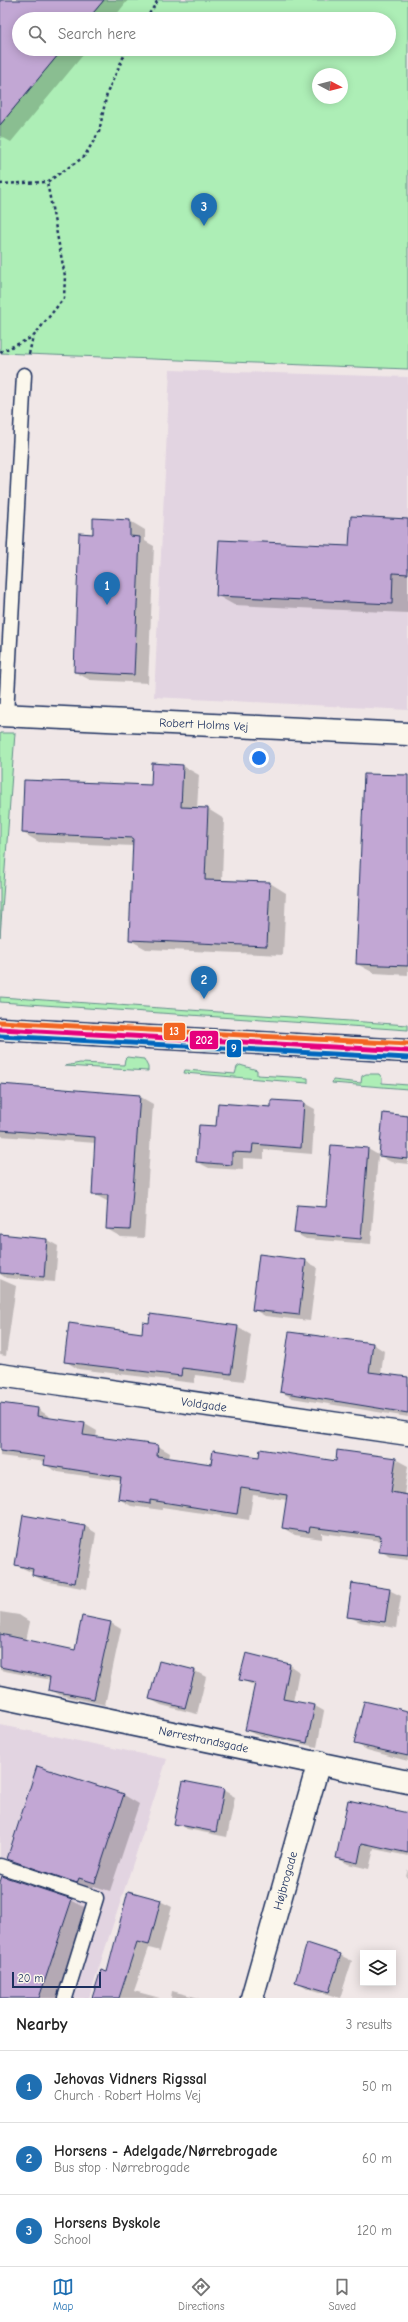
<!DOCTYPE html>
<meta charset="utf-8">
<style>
body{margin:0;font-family:"Comic Neue",sans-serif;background:#f6f6f6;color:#222}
.controls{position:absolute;right:12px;bottom:12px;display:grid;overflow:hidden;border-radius:0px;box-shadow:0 2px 10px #0003}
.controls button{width:36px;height:36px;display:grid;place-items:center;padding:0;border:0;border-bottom:1px solid #e0e0e0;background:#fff;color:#222;font:20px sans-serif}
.compass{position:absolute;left:312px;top:68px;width:36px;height:36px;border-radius:50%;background:#fff;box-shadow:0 2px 10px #0003;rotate:97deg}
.scale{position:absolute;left:12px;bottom:10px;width:89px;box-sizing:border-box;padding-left:4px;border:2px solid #1b2f5e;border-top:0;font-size:11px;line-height:14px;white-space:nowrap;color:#1b2f5e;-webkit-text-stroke:3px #fbf7ec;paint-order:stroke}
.you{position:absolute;left:259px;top:758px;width:14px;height:14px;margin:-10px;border:3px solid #fff;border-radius:50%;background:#1a73e8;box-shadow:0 0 0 6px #1a73e833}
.badge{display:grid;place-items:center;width:26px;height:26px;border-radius:50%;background:#1f6fb2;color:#fff;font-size:13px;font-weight:700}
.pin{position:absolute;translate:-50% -33px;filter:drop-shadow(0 1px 2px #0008)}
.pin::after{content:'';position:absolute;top:21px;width:14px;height:12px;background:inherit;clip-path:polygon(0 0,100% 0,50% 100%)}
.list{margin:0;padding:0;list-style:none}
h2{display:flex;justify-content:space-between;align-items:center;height:52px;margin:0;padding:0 16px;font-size:17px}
h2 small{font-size:13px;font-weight:400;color:#767676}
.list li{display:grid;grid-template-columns:26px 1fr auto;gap:12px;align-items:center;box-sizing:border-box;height:72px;padding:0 16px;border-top:1px solid #e0e0e0}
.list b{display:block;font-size:15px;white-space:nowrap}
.list p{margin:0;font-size:13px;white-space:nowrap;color:#767676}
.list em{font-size:13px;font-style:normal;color:#767676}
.icon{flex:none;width:22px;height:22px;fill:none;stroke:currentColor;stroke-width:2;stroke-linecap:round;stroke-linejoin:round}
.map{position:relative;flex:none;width:408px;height:1998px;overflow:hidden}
.search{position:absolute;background:#fff;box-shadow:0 2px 10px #0003;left:12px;right:12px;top:12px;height:44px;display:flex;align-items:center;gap:10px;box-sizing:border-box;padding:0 14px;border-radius:22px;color:#767676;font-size:15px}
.sheet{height:268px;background:#fff}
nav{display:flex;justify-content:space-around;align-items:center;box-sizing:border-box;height:56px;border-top:1px solid #e0e0e0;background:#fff;font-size:11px;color:#767676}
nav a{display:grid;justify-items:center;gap:2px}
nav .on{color:#1f6fb2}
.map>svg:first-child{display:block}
.built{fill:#e2d4e1}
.green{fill:#adeeb6;stroke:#648e8a;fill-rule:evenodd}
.shadow{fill:#0003}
.building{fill:#c2a7d4;stroke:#1b2f5e}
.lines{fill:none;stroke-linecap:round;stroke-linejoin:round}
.lane-casing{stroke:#1b2f5e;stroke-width:17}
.street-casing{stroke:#1b2f5e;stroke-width:25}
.secondary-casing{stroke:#1b2f5e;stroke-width:25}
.path{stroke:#1b2f5e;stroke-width:2.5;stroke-dasharray:3 3;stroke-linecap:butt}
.lane{stroke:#fbf7ec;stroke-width:14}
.street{stroke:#fbf7ec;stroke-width:22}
.secondary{stroke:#fbf7ec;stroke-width:22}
.bus-1-casing{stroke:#fbf7ec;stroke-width:8}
.bus-2-casing{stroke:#fbf7ec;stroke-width:8}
.bus-3-casing{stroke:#fbf7ec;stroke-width:8}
.bus-1{stroke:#e5007d;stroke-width:5}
.bus-2{stroke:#0065bd;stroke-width:5}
.bus-3{stroke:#f26522;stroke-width:5}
.labels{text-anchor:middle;stroke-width:3;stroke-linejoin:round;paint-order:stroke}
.street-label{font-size:12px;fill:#1b2f5e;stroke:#fbf7ec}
.line-badge{stroke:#fbf7ec;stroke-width:1.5}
.badge-label{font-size:11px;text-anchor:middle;font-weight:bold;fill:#fff}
</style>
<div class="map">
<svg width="408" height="1998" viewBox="0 0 408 1998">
<rect width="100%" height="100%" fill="#f0e7e7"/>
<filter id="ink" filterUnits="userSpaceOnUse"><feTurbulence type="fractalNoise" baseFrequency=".025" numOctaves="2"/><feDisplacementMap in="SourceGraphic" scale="8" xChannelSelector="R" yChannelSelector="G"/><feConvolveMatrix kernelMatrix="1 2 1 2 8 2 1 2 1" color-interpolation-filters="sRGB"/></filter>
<g filter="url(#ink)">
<g class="built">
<path d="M 170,370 L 408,377 L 408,710 L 154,697 Z"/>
<path d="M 0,1725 L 167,1759 L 89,1998 L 0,1998 Z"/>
</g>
<g class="green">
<path d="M 104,0 L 408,0 L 408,369 L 0,353 L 0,125 L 63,49 L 389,49 L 389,19 L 88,19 ZM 318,74 L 342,74 L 342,98 L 318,98 Z"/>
<path d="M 0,733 L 15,733 L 0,937 Z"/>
<path d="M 0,997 L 408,1025 L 408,1030 L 0,1002 Z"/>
<path d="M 127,1057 L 144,1059 L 148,1067 L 148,1071 L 65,1066 L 80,1063 L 124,1065 L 125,1059 Z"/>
<path d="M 240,1065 L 257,1070 L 257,1075 L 308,1078 L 308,1083 L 184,1073 L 185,1070 L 235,1074 L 237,1067 Z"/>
<path d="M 366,1074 L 379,1074 L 382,1078 L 382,1083 L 408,1085 L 408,1089 L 332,1083 L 333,1080 L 361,1083 L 362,1076 Z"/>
</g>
<g class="shadow">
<path d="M 0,0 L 128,0 L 113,19 L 19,19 L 19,49 L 88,49 L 11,142 L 0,136 Z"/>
<path d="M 94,519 L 130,521 L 145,530 L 145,541 L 154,546 L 148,683 L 90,680 L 75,672 Z"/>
<path d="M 408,520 L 408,613 L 234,605 L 218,596 L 350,547 Z"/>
<path d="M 153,764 L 183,766 L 199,775 L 197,809 L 208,809 L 224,819 L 222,881 L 270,883 L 286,893 L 283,955 L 146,949 L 130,940 L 134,846 L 39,842 L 23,833 L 152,786 Z"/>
<path d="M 408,776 L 408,975 L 374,973 L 357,964 Z"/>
<path d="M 0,1085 L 139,1096 L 153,1104 L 144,1238 L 121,1237 L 107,1229 L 109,1202 L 93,1194 L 96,1143 L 0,1136 Z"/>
<path d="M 304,1103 L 315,1109 L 312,1154 L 264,1150 L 264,1159 L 243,1158 L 243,1170 L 209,1168 L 197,1162 L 217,1127 Z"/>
<path d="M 408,1117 L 408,1164 L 391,1162 L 378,1155 L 371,1244 L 306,1239 L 295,1233 L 327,1208 L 332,1146 L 368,1149 L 380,1156 Z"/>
<path d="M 0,1235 L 47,1240 L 58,1246 L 55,1282 L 6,1278 L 0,1274 Z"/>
<path d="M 305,1261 L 317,1267 L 310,1321 L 265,1316 L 253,1309 Z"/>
<path d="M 0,1279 L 16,1286 L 6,1356 L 0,1355 Z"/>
<path d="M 237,1327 L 251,1335 L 244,1381 L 195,1375 L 194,1383 L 78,1369 L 65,1361 L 143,1334 Z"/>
<path d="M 373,1344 L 384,1351 L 381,1374 L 408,1378 L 408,1417 L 292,1398 L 281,1392 Z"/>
<path d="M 0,1404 L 38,1409 L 50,1417 L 50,1419 L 85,1424 L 97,1431 L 96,1438 L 158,1446 L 170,1453 L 169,1459 L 212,1465 L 260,1458 L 337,1462 L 395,1459 L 408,1466 L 404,1495 L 408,1496 L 408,1560 L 393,1558 L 380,1551 L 382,1541 L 322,1533 L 322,1539 L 295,1535 L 283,1528 L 287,1500 L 253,1495 L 249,1520 L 162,1507 L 162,1510 L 131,1506 L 119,1499 L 121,1481 L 58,1472 L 45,1465 L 46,1462 L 0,1456 Z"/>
<path d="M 24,1516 L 85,1526 L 96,1533 L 87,1589 L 44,1581 L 33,1575 L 33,1573 L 16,1565 Z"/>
<path d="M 389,1590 L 401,1596 L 396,1628 L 360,1622 L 348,1616 Z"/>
<path d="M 0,1612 L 19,1615 L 30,1622 L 26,1641 L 76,1651 L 111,1623 L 121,1629 L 105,1705 L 60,1695 L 49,1689 L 51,1680 L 0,1670 Z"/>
<path d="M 246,1654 L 290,1665 L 299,1671 L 293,1702 L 315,1706 L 324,1711 L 317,1747 L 256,1735 L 246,1730 L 255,1686 L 240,1679 Z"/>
<path d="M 195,1671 L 206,1677 L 197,1714 L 161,1705 L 150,1699 Z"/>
<path d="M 408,1712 L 408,1761 L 367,1750 L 355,1743 Z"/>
<path d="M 38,1767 L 124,1795 L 139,1804 L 110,1891 L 94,1886 L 92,1890 L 23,1867 L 8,1859 Z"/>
<path d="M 223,1790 L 235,1797 L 227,1837 L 187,1829 L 175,1823 Z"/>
<path d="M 408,1814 L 408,1856 L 374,1849 L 369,1869 L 348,1864 L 337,1858 Z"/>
<path d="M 408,1869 L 408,1878 L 406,1877 Z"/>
<path d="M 0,1885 L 71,1900 L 88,1909 L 58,1998 L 0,1998 Z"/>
<path d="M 160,1901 L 172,1907 L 160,1951 L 149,1948 L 134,1991 L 160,1998 L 93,1998 Z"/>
<path d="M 340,1955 L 352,1961 L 340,1998 L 307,1988 L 296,1981 Z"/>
<path d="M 172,1991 L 199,1998 L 171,1998 Z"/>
</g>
<g class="building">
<path d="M 0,0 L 104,0 L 88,19 L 19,19 L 19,49 L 63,49 L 0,125 Z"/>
<path d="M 351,516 L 408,519 L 408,574 L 393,573 L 392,604 L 216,596 L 219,540 L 349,546 Z"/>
<path d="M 93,518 L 130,520 L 130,536 L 140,537 L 134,675 L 74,672 L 79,533 L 93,534 Z"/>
<path d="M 152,763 L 183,765 L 181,807 L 208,808 L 205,880 L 270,882 L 267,946 L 129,940 L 133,838 L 22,833 L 24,780 L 151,785 Z"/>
<path d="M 364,774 L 408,775 L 408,966 L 356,964 Z"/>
<path d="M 0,1084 L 140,1095 L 130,1230 L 106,1229 L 108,1195 L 92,1195 L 95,1137 L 0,1130 Z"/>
<path d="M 271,1100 L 304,1102 L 301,1148 L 253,1144 L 252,1153 L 232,1152 L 232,1165 L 196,1162 L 199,1125 L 216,1126 L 218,1103 L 271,1107 Z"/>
<path d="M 383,1113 L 408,1116 L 408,1159 L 379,1156 Z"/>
<path d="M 331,1145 L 368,1148 L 361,1239 L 294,1233 L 297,1205 L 326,1207 Z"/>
<path d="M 0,1234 L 47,1239 L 44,1277 L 0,1273 Z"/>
<path d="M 259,1254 L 306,1260 L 299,1315 L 252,1310 Z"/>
<path d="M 150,1314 L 238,1326 L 231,1374 L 182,1368 L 181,1376 L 64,1362 L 69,1323 L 142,1333 L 143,1322 L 149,1323 Z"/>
<path d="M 289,1332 L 373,1343 L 369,1372 L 408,1377 L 408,1413 L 280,1392 Z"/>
<path d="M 0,1403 L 38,1408 L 37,1416 L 85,1423 L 83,1435 L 158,1445 L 157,1456 L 211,1464 L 213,1450 L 259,1457 L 260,1449 L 336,1461 L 337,1450 L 396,1458 L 391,1492 L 408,1495 L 408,1555 L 379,1552 L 381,1536 L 310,1527 L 309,1532 L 282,1528 L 287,1495 L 241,1488 L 237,1514 L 150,1500 L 150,1504 L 118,1499 L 121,1477 L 44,1465 L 45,1457 L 0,1451 Z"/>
<path d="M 23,1515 L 85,1526 L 75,1583 L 32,1575 L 33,1569 L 15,1565 Z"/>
<path d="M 352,1583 L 390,1589 L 385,1622 L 347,1617 Z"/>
<path d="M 82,1616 L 111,1622 L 94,1699 L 48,1690 L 50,1677 L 0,1667 L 0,1634 L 75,1650 Z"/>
<path d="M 246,1653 L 290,1664 L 283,1699 L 315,1705 L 307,1743 L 245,1730 L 255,1683 L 239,1680 Z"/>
<path d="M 159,1661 L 195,1670 L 185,1708 L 149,1699 Z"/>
<path d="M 364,1701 L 408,1711 L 408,1756 L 354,1744 Z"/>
<path d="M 37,1766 L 124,1794 L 95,1883 L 79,1878 L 77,1883 L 7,1859 Z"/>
<path d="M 183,1781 L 224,1789 L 216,1832 L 174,1824 Z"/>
<path d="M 348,1800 L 408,1813 L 408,1853 L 362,1843 L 358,1863 L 336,1858 Z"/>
<path d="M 2,1876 L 72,1899 L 39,1998 L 0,1998 L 0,1882 Z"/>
<path d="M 128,1891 L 161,1900 L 149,1945 L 137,1942 L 119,1998 L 92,1998 L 101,1970 L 107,1972 Z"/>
<path d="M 307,1943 L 341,1954 L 329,1992 L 295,1982 Z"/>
</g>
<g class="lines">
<g class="lane-casing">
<g id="lane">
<path d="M 6,715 L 24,375"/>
<path d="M 0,1866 L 96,1898 L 65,1998"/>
</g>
</g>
<g class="street-casing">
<g id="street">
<path id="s1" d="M 0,715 L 408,734"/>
<path id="s2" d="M 0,1375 L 408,1434"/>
<path id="s3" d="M 0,1697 L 408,1782"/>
<path id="s4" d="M 252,1998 L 319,1762"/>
</g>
</g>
<g class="secondary-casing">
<path id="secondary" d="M 0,1029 L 408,1051"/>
</g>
<g class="path">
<path d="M 146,19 L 158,0"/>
<path d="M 0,184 L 47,182 L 84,157 L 99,132 L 107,93 L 127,49"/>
<path d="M 0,352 L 33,337"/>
<path d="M 29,354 L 33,337 L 64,298 L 65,276 L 47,182"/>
</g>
<use href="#lane" class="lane"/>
<use href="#street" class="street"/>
<use href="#secondary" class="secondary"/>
<g class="bus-1-casing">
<path id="bus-1" d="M 0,1029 L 408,1051"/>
</g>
<g class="bus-2-casing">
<path id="bus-2" d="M 0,1036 L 408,1058"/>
</g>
<g class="bus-3-casing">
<path id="bus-3" d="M 0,1022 L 408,1044"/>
</g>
<use href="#bus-1" class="bus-1"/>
<use href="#bus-2" class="bus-2"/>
<use href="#bus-3" class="bus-3"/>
</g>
</g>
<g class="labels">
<g class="street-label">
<text dy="4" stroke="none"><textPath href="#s1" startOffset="204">Robert Holms Vej</textPath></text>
<text dy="4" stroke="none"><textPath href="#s2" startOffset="206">Voldgade</textPath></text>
<text dy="4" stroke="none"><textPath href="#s3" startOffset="208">Nørrestrandsgade</textPath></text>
<text dy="4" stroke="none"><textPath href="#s4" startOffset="122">Højbrogade</textPath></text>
</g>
</g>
<g class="line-badge">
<rect x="163" y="1022" width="23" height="19" rx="4" fill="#f26522"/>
<rect x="189" y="1030" width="30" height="20" rx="4" fill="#e5007d"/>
<rect x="226" y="1039" width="16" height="19" rx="4" fill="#0065bd"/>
</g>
<g class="badge-label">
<text x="174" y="1035">13</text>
<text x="204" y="1044">202</text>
<text x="234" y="1052">9</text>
</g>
</svg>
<div class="controls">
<button><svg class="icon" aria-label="layers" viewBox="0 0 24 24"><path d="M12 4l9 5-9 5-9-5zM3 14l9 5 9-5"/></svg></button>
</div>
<svg class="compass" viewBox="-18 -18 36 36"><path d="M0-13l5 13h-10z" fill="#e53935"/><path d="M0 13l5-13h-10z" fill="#767676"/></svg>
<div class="scale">20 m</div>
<div class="you"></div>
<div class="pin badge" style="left:107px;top:605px">1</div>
<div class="pin badge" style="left:204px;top:999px">2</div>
<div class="pin badge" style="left:204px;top:226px">3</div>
<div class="search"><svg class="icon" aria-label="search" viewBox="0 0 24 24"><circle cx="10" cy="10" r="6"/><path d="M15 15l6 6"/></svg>Search here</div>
</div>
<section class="sheet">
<h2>Nearby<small>3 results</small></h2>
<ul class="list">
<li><span class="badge">1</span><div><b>Jehovas Vidners Rigssal</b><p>Church · Robert Holms Vej</p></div><em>50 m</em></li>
<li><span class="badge">2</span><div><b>Horsens - Adelgade/Nørrebrogade</b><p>Bus stop · Nørrebrogade</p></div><em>60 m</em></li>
<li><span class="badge">3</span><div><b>Horsens Byskole</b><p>School</p></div><em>120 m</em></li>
</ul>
</section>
<nav>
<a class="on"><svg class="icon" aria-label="map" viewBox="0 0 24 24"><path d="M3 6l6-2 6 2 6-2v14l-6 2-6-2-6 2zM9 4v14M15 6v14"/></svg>Map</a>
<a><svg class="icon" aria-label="directions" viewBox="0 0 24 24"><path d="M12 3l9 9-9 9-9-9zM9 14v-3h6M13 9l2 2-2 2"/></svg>Directions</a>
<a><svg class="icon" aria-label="saved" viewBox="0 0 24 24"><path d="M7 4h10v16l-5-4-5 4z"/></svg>Saved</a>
</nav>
